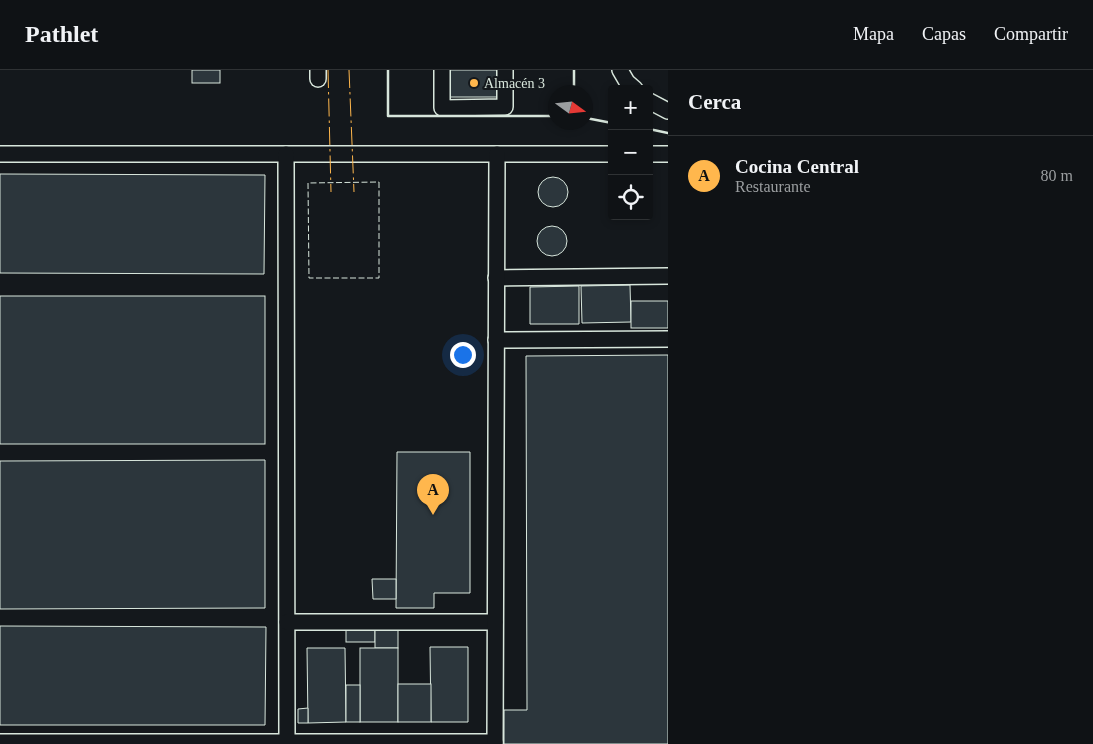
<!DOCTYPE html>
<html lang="es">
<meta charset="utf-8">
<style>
body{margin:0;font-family:"Times New Roman",serif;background:#181b1e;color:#f1f3f6}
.controls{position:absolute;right:15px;top:15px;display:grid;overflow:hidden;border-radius:5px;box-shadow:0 2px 8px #0003}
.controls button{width:45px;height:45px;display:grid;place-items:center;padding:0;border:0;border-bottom:1px solid #2f3234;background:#0f1215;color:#f1f3f6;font:25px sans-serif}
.compass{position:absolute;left:548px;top:15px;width:45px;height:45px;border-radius:50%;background:#0f1215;box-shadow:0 2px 8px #0003;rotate:105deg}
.you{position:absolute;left:462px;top:284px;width:18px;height:18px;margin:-12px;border:4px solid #fff;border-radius:50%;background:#1a73e8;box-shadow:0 0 0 8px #1a73e833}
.badge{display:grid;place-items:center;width:32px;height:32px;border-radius:50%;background:#ffb74d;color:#111;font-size:16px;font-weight:700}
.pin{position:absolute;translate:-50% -41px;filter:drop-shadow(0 1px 2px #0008)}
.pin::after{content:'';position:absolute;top:26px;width:18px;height:15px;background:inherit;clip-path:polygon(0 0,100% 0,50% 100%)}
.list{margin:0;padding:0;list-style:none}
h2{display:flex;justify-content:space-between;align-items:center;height:65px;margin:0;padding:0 20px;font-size:21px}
h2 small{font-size:16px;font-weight:400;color:#9b9ea0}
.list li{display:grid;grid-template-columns:32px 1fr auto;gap:15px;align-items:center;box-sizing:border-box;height:80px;padding:0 20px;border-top:1px solid #2f3234}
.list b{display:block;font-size:19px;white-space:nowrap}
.list p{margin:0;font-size:16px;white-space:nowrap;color:#9b9ea0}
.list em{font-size:16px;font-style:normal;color:#9b9ea0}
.icon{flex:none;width:28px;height:28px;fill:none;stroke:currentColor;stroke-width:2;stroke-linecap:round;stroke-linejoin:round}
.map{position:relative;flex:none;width:668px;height:674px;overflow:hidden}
header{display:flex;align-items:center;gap:30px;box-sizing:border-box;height:70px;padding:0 25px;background:#0f1215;border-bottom:1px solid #2f3234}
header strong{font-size:24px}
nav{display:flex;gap:28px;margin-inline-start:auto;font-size:18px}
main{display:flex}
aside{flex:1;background:#0f1215}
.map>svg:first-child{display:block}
.building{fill:#2c363c;stroke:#d8e6dc}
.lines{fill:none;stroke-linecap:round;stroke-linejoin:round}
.minor-casing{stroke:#d8e6dc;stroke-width:18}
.minor{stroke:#14181c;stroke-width:15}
.fence{stroke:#d8e6dc;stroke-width:1;stroke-dasharray:6 2.5;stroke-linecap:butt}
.wall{stroke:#d8e6dc;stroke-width:2.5}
.power{stroke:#ffb74d;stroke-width:1;stroke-dasharray:18 4 2.5 4;stroke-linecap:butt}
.poi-dot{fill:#ffb74d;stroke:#14181c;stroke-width:2}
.labels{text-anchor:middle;stroke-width:4;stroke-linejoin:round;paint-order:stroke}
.poi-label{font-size:14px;fill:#d8e6dc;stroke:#14181c;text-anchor:start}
</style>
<header>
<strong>Pathlet</strong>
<nav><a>Mapa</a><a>Capas</a><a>Compartir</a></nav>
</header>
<main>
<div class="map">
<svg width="668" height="674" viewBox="0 0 668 674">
<rect width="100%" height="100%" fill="#14181c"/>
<g class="building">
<rect x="192" y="0" width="28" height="13"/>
<path d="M 450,0 L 498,0 L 497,27 L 450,27 Z"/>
<path d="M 0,104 L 265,105 L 264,204 L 0,203 Z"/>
<circle cx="553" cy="122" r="15"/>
<circle cx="552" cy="171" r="15"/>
<path d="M 630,215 L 631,252 L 582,253 L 581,216 Z"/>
<path d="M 579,216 L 579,254 L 530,254 L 530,217 Z"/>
<rect x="0" y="226" width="265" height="148"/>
<rect x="631" y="231" width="37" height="27"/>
<path d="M 668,285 L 668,674 L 504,674 L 504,640 L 527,640 L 526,286 Z"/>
<path d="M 397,382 L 470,382 L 470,523 L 434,523 L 434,538 L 396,538 Z"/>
<path d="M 265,390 L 265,538 L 0,539 L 0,391 Z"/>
<path d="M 372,509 L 396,509 L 396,529 L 373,529 Z"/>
<path d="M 0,556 L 266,557 L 265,655 L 0,655 Z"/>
<rect x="346" y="559" width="29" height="13"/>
<rect x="375" y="559" width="23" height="19"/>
<path d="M 430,577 L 468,577 L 468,652 L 431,652 Z"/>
<path d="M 307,578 L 345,578 L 346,652 L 308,653 Z"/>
<rect x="360" y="578" width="38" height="74"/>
<rect x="398" y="614" width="33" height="38"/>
<rect x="346" y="615" width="14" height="37"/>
<path d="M 308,638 L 308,653 L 298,653 L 298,639 Z"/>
</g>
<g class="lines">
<g class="minor-casing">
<g id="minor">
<path d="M 442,0 L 442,38 L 505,37 L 505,0"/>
<path d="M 620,0 L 627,12 L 635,19"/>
<path d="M 318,9 L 318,0"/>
<path d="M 649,31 L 668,41"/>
<path d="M 0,84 L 612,84"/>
<path d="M 286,84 L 287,671"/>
<path d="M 649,84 L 668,84"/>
<path d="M 496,208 L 668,206"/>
<path d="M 496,270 L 668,269"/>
<path d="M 287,552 L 495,552"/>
<path d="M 0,672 L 495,672"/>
<path d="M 495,674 L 497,84"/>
</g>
</g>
<use href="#minor" class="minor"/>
<path class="fence" d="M 379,112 L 379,208 L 309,208 L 308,113 Z"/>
<g class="wall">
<path d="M 388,0 L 388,46 L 556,46"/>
<path d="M 574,22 L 574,0"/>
<path d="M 586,48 L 612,53"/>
<path d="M 649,59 L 668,63"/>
</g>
<g class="power">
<path d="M 328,0 L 331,122"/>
<path d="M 349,0 L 354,122"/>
</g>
</g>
<circle class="poi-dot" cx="474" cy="13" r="5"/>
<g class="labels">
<g class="poi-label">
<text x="484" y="18">Almacén 3</text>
</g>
</g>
</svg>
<div class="controls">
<button>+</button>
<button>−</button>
<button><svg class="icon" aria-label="locate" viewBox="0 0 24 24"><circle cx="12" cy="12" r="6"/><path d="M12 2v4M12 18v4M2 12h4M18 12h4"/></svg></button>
</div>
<svg class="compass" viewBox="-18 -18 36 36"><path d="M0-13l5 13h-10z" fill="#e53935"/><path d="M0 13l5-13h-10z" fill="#9b9ea0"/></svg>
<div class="you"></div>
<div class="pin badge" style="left:433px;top:445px">A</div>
</div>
<aside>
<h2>Cerca<small></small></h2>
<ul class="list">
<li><span class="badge">A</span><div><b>Cocina Central</b><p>Restaurante</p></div><em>80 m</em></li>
</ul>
</aside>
</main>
